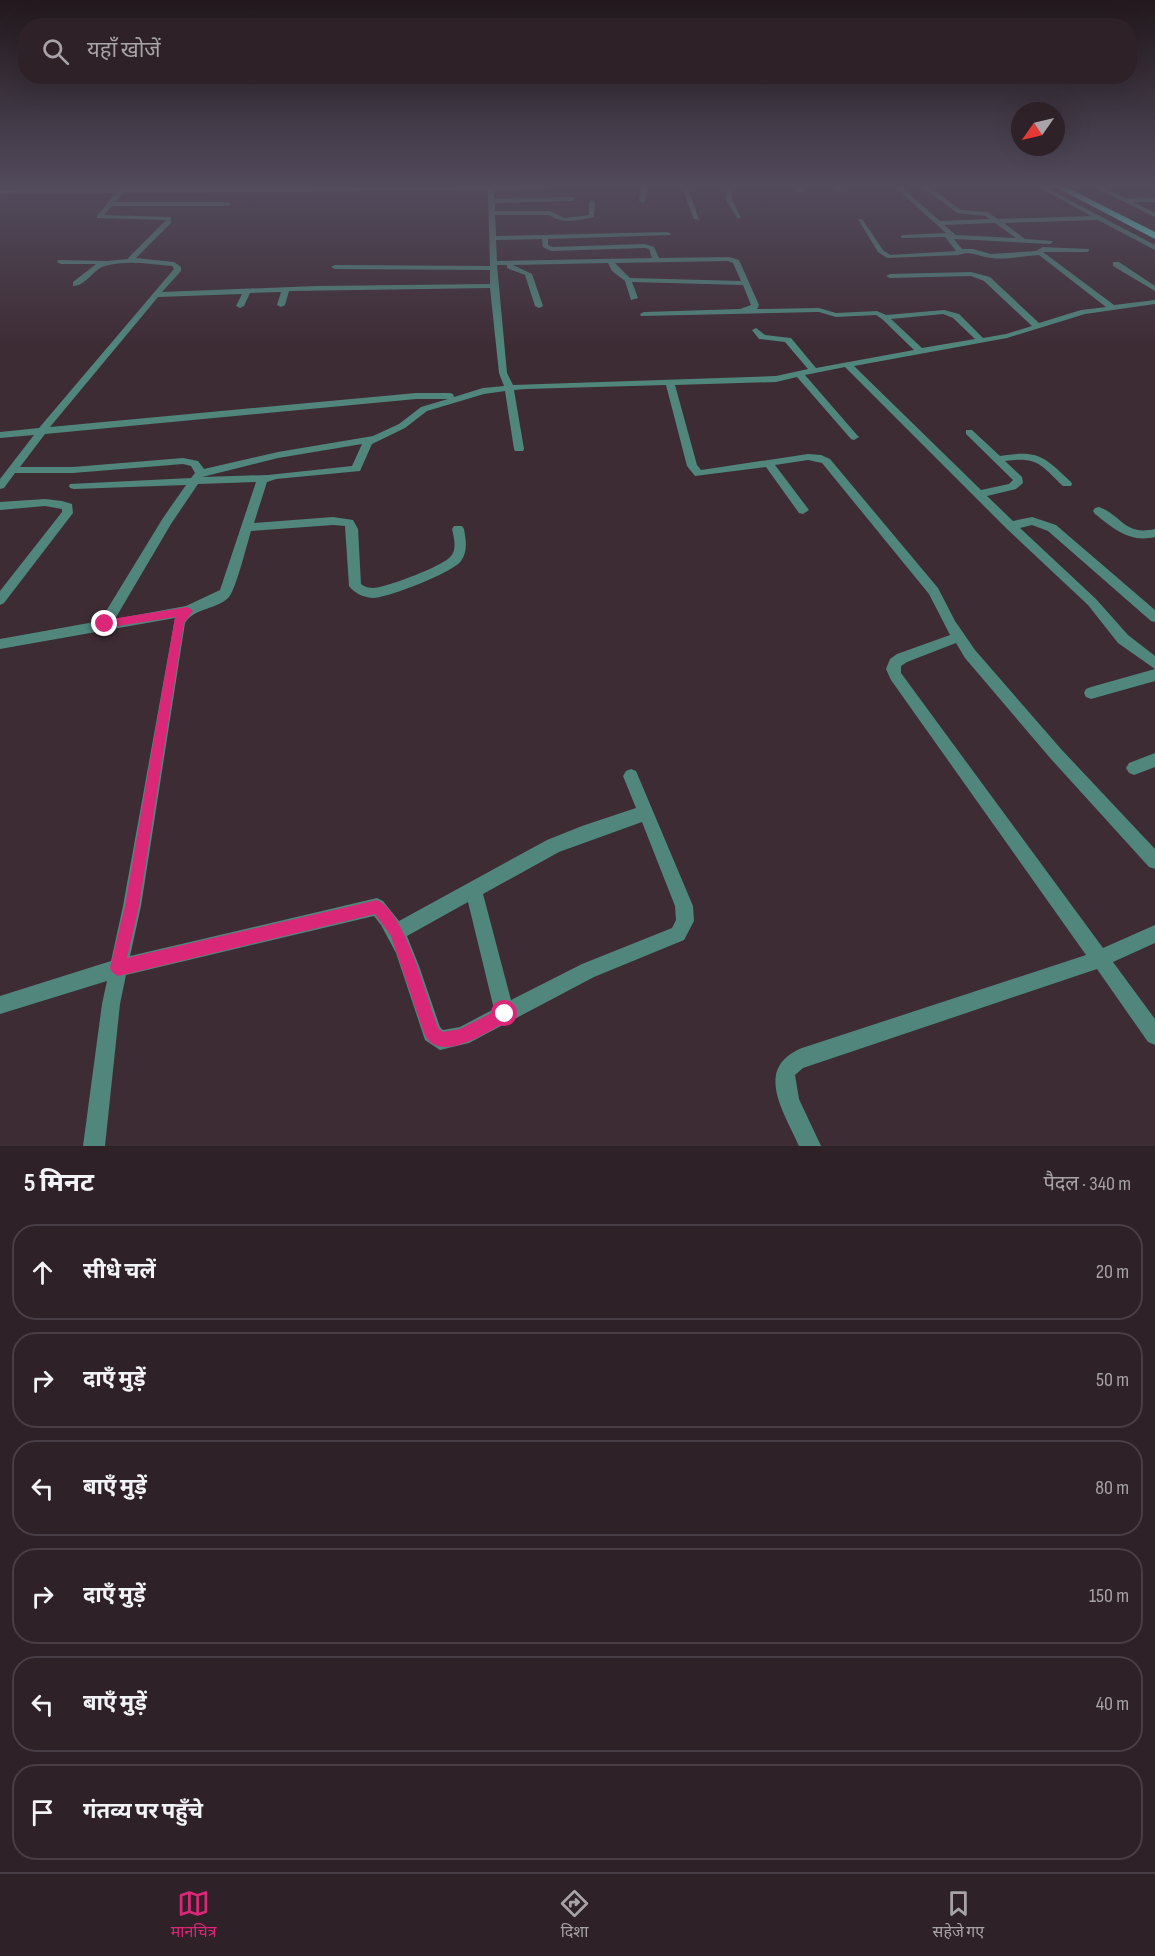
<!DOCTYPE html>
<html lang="hi">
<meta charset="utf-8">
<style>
body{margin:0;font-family:"Sofia Sans Condensed","Noto Sans Devanagari",sans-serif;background:#362930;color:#f1f3f6}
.compass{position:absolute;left:1011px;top:102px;width:54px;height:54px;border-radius:50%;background:#2e2128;box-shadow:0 6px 24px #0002;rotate:236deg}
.stop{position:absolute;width:18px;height:18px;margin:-14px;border:4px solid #db2777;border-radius:50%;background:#fff}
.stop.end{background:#db2777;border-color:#fff;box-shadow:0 2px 6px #0008}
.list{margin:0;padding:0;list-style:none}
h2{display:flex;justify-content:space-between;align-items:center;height:78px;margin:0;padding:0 24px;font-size:26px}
h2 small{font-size:20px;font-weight:400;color:#a7a3a8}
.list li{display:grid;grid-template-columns:39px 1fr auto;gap:18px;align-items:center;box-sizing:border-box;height:96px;margin:0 12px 12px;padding:0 12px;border:2px solid #493e45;border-radius:24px}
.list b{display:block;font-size:22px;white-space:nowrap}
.list em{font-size:20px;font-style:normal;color:#a7a3a8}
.icon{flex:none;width:33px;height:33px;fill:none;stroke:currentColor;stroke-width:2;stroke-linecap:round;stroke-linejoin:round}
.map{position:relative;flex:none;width:1155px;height:1146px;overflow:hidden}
.search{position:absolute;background:#2e2128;box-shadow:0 6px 24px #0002;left:18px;right:18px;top:18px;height:66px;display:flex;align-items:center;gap:15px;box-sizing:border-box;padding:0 21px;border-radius:24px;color:#a7a3a8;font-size:22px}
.sheet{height:726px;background:#2e2128}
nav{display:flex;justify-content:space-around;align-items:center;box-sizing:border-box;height:84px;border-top:2px solid #493e45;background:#2e2128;font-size:16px;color:#a7a3a8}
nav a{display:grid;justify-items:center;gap:3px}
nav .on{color:#db2777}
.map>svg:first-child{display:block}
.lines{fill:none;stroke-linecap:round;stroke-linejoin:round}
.street{fill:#50867c;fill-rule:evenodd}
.highway{fill:#65fbe2;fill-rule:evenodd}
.route{fill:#db2777}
</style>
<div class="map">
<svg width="1155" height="1146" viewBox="0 0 1155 1146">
<rect width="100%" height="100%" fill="#3e2c35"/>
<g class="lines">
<g class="street">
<path d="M 488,185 L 588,185 L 585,187 L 494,190 L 494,199 L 572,197 L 575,199 L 572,201 L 495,203 L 495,211 L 550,211 L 565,218 L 589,215 L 589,202 L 592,200 L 595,202 L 594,217 C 578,220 563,225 549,215 L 495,215 L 496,236 L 668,232 L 671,234 L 670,235 L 548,239 L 548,245 L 552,247 L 645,244 L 654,247 L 659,258 L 729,257 L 739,260 L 759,305 L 757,309 L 819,308 L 836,313 L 877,311 L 886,315 L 944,310 L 959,314 L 983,338 L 1006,334 L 1032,326 L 984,281 L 971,276 L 890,278 L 886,276 L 890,274 L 971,272 L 990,277 L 1039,323 L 1081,310 L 1106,307 L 1039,255 C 1024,256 1006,260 991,258 C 980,257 970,250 959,255 L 887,258 L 878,252 L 858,219 L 862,219 L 883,250 L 890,255 L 956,251 L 945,237 L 901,238 L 901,236 L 903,235 L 946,233 L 893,185 L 899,185 L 940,221 L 990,219 L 985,216 L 957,213 L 920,185 L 926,185 L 961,210 L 987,212 L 998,219 L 1091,216 L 1035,185 L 1041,185 L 1155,245 L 1155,250 L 1153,249 L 1098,220 L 1004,223 L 1025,239 L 1052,241 L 1053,242 L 1050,244 L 954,239 L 962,249 L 973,249 L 991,254 L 1036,251 L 1043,247 L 1089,249 L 1089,251 L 1087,252 L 1043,252 L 1114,305 L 1155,300 L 1155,304 L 1085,314 L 1007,338 L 854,366 L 981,490 L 1009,484 L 1013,480 L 966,434 L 966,430 L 972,430 L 1000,456 C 1039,450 1043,456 1071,482 L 1072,484 L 1071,486 L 1063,486 C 1041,465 1038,456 1005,461 L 1022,477 L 1023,483 L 1016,489 L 987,496 L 1013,521 L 1032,517 L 1056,525 L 1155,610 L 1155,622 L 1151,621 L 1048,531 L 1032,525 L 1020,528 L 1096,599 L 1128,635 L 1155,656 L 1155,669 L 1118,643 L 1088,605 L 1007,529 L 845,367 L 805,375 L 857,435 L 859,437 L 854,440 L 851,439 L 797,377 L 776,382 L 675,385 L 697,465 L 701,470 L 808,454 L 821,455 L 830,459 L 938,588 L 955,621 L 975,650 L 1061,749 L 1155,849 L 1155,869 L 1149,867 L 1051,759 L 965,658 L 956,643 L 907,662 L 901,666 L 901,673 L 1103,948 L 1155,925 L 1155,943 L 1113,962 L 1155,1019 L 1155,1045 L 1148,1042 L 1097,969 L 803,1068 L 795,1075 L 799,1099 L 821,1146 L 799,1146 C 784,1112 753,1068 802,1048 L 1086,955 L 891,680 L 886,669 L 890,659 L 897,654 L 950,635 L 929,594 L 822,463 L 808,460 L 775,465 L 809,510 L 803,514 L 799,513 L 766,467 L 695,476 L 687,466 L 666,385 L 526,389 L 514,390 L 524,449 L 523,451 L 515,451 L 514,449 L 505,391 L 484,394 L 427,411 L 405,428 L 372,444 L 360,471 L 276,479 L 267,482 L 254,523 L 333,517 L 353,520 L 358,529 L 361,584 C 365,587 369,588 374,588 C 387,587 444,566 451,556 C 457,549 454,538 452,529 L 454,526 L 462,526 L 464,529 C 466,541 468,551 461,561 C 452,573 389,597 374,598 C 364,598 354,593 349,586 L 345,526 L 333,525 L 251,531 C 247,544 236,589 229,597 C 217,610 195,607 185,623 L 141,906 L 130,956 L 377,898 L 383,901 L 399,921 L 547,840 L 582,826 L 636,808 L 623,776 L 626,771 L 631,769 L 636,771 L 693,906 L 694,921 L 684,940 L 594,977 L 469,1043 L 440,1050 L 425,1040 L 396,953 L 381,925 L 374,916 L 126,975 L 120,1004 L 105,1146 L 83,1146 L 102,1004 L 107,981 L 0,1014 L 0,996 L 111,961 L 123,906 L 175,618 L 0,649 L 0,639 L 100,621 L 163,518 L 186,485 L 74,489 L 70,488 L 69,486 L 70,484 L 191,478 L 195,473 L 191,466 L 183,464 L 73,473 L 15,473 L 4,488 L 0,489 L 0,479 L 34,435 L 0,438 L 0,432 L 39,428 L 174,269 L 172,266 C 150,264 126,260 105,266 C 93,269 86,286 73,286 L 73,282 L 96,264 L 61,264 L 57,262 L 58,260 L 107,261 L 128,259 L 129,257 L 166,220 L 97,218 L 97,216 L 116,193 L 0,194 L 0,190 ZM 488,190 L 490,266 L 335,265 L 331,267 L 335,269 L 490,270 L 490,284 L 316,286 L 162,292 L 181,271 L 181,267 L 174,262 L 136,258 L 171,223 L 171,217 L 104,215 L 112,206 L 228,206 L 231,204 L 228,202 L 115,202 L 123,193 ZM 995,223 L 1016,238 L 956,235 L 944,225 ZM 542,239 L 543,247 L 551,251 L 645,248 L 649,249 L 652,258 L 497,261 L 496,240 ZM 728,261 L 733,263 L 741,281 L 630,278 L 615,263 ZM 608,263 L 612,271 L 625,281 L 631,300 L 638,298 L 632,282 L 743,285 L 751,305 L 740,309 L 644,312 L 640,314 L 641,316 L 819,312 L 836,317 L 876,315 L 882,319 L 914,350 L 816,368 L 791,338 L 765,335 L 756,328 L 752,330 L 759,339 L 785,342 L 808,369 L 776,376 L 513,385 L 507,373 L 497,265 L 507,265 L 507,268 L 525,275 L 535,306 L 539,308 L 543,306 L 532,274 L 513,265 ZM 490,288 L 499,373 L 504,386 L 483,388 L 454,397 L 453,394 L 450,393 L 416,393 L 50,427 L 158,297 L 242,294 L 236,306 L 240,308 L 244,306 L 250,293 L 281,292 L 277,305 L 281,307 L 285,305 L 289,291 ZM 943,314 L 953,318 L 975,339 L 922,348 L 891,319 ZM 416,399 L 448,399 L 421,407 L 399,424 L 373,436 L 278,452 L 204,469 L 198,461 L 183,458 L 73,467 L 20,467 L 45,434 ZM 362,444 L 352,466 L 268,475 L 202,477 L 278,458 ZM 256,482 L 220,590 L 186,606 L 115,619 L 171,524 L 198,484 ZM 642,822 L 675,906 L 676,920 L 672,928 L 582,964 L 511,1000 L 483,894 L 559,852 ZM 468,902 L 494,1009 L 460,1027 L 443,1030 L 440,1027 L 419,966 L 407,936 Z"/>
<path d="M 641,185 L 647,185 L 645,201 L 642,203 L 639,201 Z"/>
<path d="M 681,185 L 687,185 L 699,220 L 694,219 Z"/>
<path d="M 729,185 L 735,185 L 731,198 L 741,218 L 737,218 L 725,198 Z"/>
<path d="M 793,185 L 799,185 L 805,192 L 800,193 Z"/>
<path d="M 832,185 L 838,185 L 843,190 L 838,191 Z"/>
<path d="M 1090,185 L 1097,185 L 1127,199 L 1155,198 L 1155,202 L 1133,202 L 1155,213 L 1155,217 Z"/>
<path d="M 1113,262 L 1119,262 L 1155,286 L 1155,291 L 1113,266 Z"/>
<path d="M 45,499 L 62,501 L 72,504 L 73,513 L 4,603 L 0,605 L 0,591 L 62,512 L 62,509 L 45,506 L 0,510 L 0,502 Z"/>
<path d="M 1099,507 C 1123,516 1124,536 1155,529 L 1155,537 C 1130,543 1114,529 1095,514 L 1093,511 L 1095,508 Z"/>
<path d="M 1155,669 L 1155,681 L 1091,699 L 1086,697 L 1084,693 L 1086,689 L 1091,687 Z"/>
<path d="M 1155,753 L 1155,767 L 1134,775 L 1129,773 L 1126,768 L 1129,763 Z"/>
</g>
<path class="highway" d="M 1052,185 L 1062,185 L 1155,232 L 1155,239 Z"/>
</g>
<linearGradient id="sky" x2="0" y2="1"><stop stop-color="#22181d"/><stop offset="0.54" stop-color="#524b5c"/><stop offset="1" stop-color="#524b5c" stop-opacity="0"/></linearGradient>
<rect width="1155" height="345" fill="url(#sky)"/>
<path class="route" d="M 188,607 L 193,611 L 184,623 L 139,906 L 127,958 L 377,900 C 405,912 427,998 438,1028 L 443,1032 L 460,1029 L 505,1006 L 511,1008 L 513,1014 L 511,1019 C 490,1030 438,1067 424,1033 L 391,936 L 375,914 L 118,976 L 113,973 L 110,968 L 125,906 L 175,617 L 105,628 L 100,624 L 105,620 Z"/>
</svg>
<svg class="compass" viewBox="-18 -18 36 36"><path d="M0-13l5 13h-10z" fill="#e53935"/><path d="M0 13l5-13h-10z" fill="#a7a3a8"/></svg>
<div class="stop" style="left:505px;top:1014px"></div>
<div class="stop end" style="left:105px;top:624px"></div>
<div class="search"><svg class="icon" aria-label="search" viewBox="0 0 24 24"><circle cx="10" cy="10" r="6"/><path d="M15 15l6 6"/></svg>यहाँ खोजें</div>
</div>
<section class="sheet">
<h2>5 मिनट<small>पैदल · 340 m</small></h2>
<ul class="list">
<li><svg class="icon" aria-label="ahead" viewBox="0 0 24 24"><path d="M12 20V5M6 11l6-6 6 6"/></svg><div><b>सीधे चलें</b></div><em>20 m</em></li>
<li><svg class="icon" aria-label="right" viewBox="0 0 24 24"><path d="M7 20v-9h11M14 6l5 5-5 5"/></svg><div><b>दाएँ मुड़ें</b></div><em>50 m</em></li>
<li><svg class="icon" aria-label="left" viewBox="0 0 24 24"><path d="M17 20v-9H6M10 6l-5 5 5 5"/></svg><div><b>बाएँ मुड़ें</b></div><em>80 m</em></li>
<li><svg class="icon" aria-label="right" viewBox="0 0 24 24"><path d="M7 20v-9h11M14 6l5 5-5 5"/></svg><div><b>दाएँ मुड़ें</b></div><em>150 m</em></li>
<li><svg class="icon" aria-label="left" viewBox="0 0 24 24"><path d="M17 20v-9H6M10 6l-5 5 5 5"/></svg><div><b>बाएँ मुड़ें</b></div><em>40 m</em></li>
<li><svg class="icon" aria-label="arrive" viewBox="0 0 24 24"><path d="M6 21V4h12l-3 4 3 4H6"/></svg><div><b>गंतव्य पर पहुँचे</b></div></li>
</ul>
</section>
<nav>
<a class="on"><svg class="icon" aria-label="map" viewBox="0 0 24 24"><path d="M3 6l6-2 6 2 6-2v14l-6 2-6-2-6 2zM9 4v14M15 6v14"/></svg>मानचित्र</a>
<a><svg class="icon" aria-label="directions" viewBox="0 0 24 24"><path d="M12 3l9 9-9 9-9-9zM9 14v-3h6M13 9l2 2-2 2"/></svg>दिशा</a>
<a><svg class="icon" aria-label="saved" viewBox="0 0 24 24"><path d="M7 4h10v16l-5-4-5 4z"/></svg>सहेजे गए</a>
</nav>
